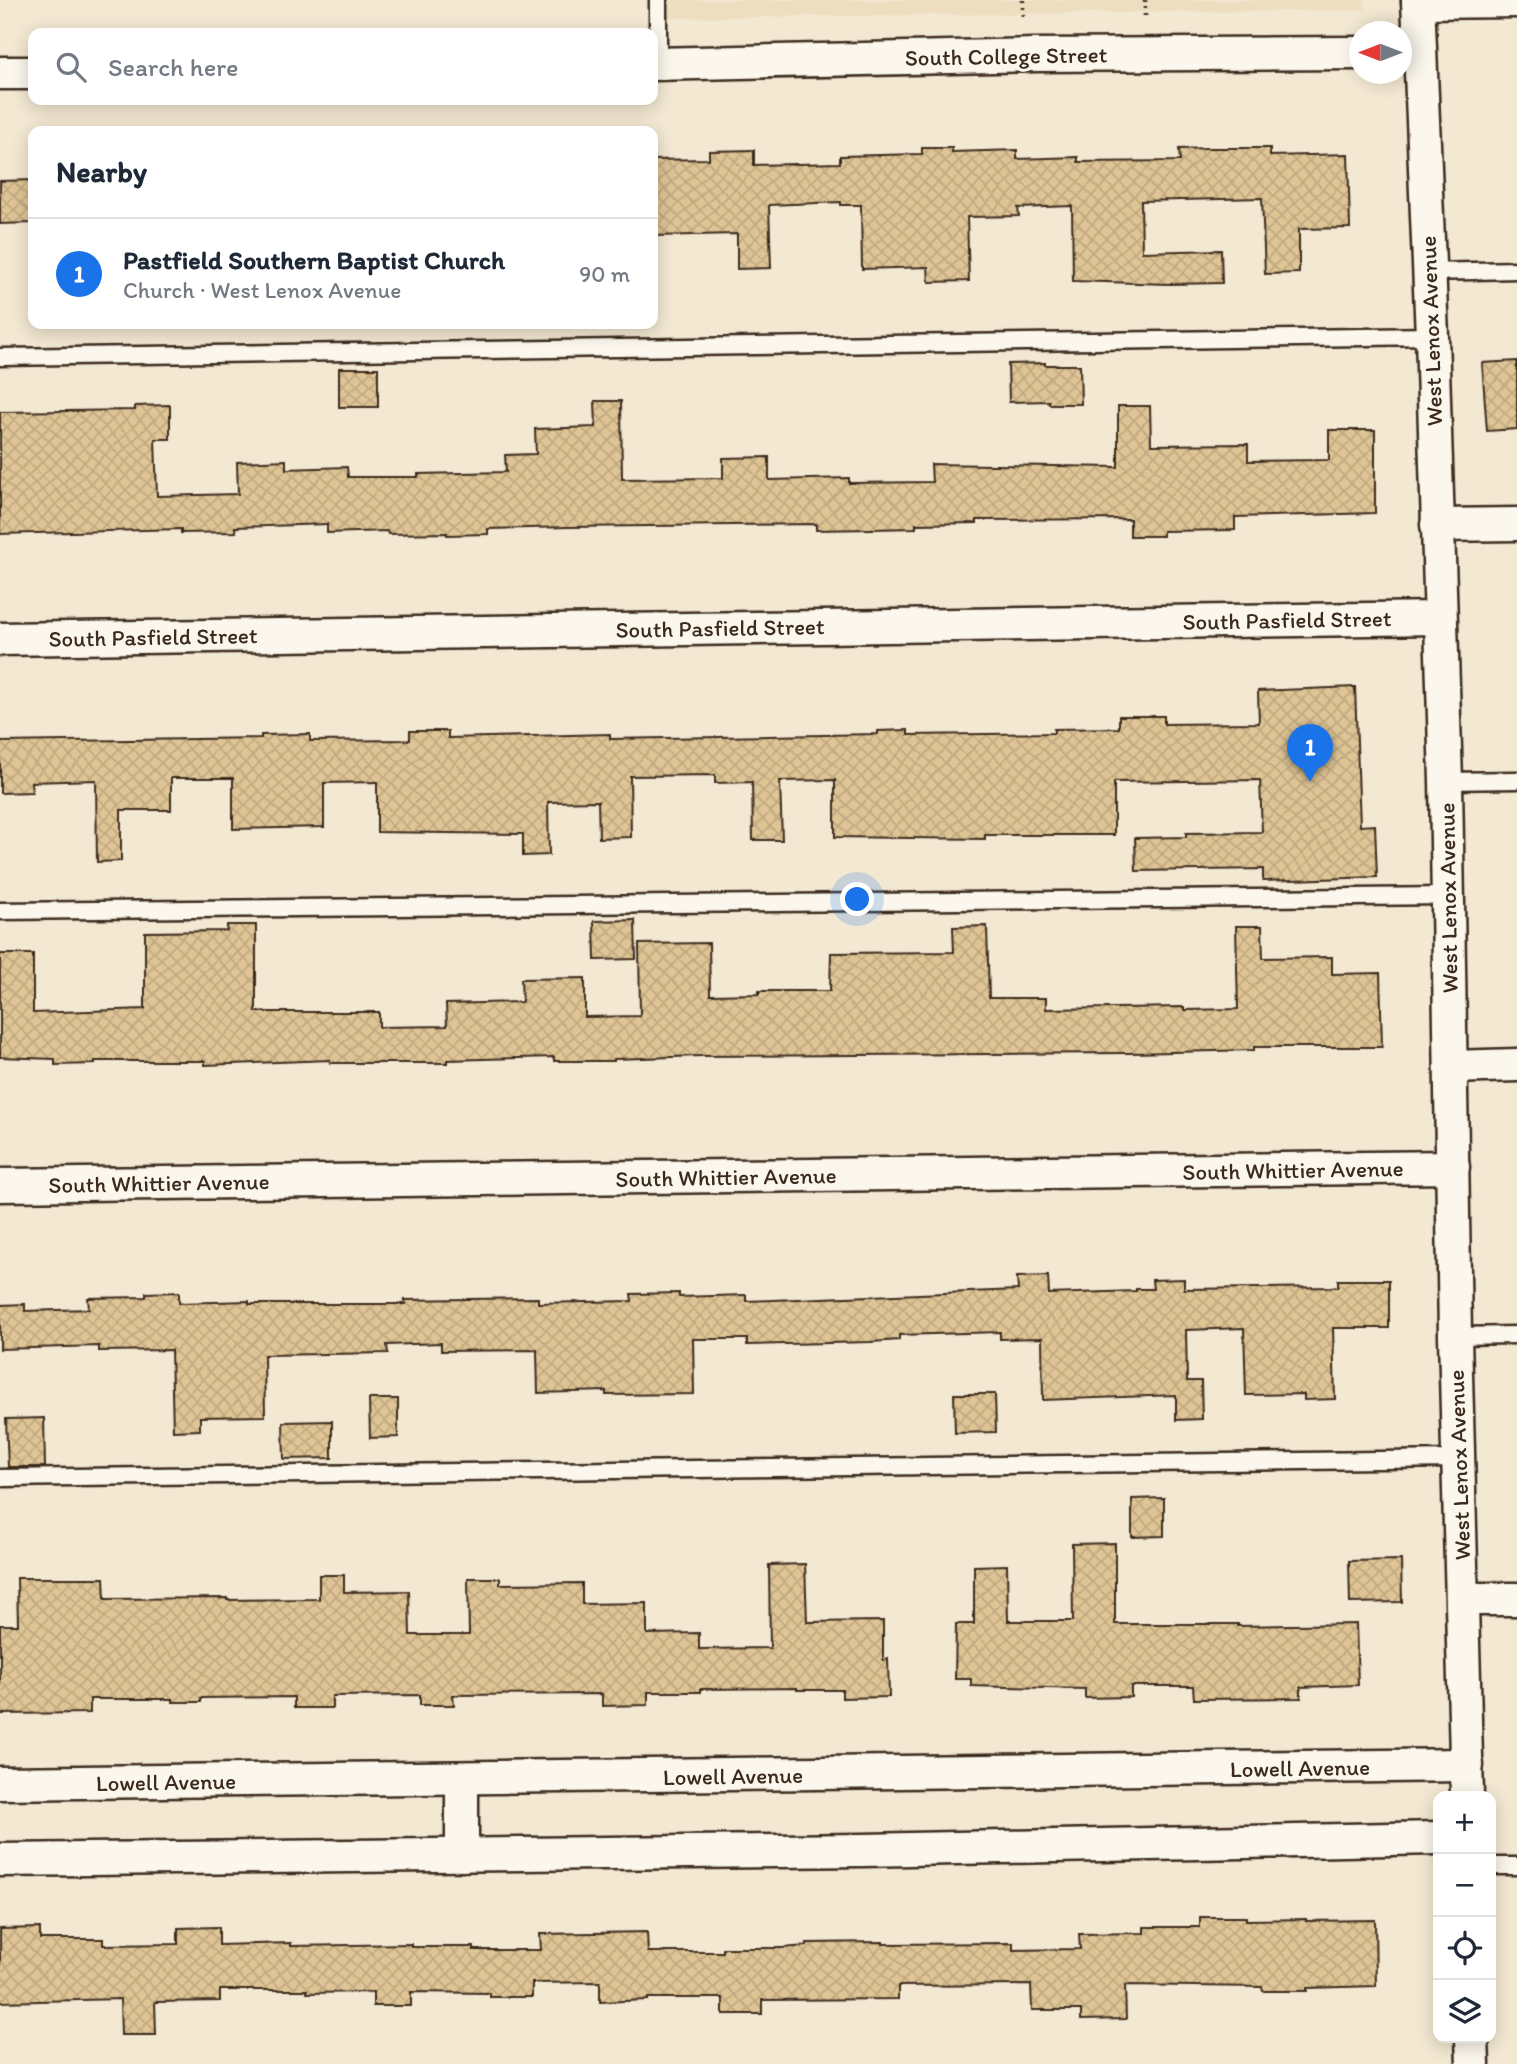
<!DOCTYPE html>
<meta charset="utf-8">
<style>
body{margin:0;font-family:Itim,sans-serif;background:#f2f2f3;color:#1f2937}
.controls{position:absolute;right:21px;bottom:21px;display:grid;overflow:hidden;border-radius:14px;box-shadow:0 4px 18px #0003}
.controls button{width:63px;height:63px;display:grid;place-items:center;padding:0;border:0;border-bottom:2px solid #e0e1e3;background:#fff;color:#1f2937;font:35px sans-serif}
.compass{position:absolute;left:1349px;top:21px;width:63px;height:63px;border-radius:50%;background:#fff;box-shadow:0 4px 18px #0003;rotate:270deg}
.you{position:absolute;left:858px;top:900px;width:24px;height:24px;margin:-18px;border:5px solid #fff;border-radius:50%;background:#1a73e8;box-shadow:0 0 0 10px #1a73e833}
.badge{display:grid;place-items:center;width:46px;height:46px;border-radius:50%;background:#1a73e8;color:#fff;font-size:23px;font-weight:700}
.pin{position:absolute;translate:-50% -58px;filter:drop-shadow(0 2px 4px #0008)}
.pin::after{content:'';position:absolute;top:37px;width:24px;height:21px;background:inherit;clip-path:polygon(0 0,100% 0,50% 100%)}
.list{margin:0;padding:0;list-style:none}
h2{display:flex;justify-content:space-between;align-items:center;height:91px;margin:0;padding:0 28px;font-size:30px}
h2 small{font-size:23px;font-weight:400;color:#747a83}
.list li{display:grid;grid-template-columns:46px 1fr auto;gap:21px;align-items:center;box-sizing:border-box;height:112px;padding:0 28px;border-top:2px solid #e0e1e3}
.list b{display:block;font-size:26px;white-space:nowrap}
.list p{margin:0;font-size:23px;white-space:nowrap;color:#747a83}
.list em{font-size:23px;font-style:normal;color:#747a83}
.icon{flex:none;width:38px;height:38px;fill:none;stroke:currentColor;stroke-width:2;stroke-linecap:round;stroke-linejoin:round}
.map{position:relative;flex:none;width:1517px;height:2064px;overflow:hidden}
.search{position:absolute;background:#fff;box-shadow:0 4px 18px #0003;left:28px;top:28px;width:630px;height:77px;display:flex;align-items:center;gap:18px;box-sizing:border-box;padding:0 24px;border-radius:14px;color:#747a83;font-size:26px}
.panel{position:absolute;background:#fff;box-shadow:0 4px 18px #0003;left:28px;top:126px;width:630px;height:203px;border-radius:14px}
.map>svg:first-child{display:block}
.built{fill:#eddec0}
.building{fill:url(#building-cross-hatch);stroke:#3b2a1e;stroke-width:2}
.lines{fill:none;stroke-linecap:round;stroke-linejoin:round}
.service-casing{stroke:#3b2a1e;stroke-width:21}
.minor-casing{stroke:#3b2a1e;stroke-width:37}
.path{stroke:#3b2a1e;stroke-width:4.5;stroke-dasharray:2 5;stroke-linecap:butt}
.service{stroke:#fbf7ec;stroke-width:16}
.minor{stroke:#fbf7ec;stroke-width:32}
.labels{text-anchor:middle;stroke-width:6;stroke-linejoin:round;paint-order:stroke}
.street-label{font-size:23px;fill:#3b2a1e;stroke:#fbf7ec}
</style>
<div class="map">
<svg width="1517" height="2064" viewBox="0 0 1517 2064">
<defs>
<pattern id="building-cross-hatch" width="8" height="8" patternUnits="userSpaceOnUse" patternTransform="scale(1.75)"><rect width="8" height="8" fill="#dfc595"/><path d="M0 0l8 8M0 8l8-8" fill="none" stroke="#c0a980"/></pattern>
</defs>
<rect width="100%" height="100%" fill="#f3e8d2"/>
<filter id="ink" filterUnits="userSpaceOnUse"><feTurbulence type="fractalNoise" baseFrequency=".0143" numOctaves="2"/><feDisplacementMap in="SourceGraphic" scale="14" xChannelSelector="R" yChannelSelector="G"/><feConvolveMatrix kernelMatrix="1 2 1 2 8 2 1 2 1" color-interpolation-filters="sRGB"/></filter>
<g filter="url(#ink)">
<path class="built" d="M 666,0 L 1365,0 L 1366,10 L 666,18 Z"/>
<g class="building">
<path d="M 922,148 L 952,148 L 952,152 L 1017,150 L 1017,159 L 1078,157 L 1078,162 L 1180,161 L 1179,149 L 1208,148 L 1270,148 L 1270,156 L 1348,154 L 1350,228 L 1299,229 L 1299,273 L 1265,274 L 1262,198 L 1141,201 L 1142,252 L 1221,250 L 1222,283 L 1169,284 L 1073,281 L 1072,206 L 1018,208 L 1019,216 L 967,217 L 969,281 L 929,282 L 928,267 L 862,269 L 861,205 L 841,205 L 841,202 L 769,205 L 771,268 L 737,269 L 737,234 L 653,236 L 653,160 L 709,159 L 709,151 L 754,150 L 754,165 L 840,163 L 840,156 L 922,154 Z"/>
<path d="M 33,180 L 33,223 L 0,224 L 0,181 Z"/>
<path d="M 1517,361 L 1517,429 L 1487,431 L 1482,363 Z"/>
<path d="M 1045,363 L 1045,365 L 1080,365 L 1081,404 L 1049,404 L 1049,401 L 1009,402 L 1008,364 Z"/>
<rect x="339" y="368" width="39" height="39"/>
<path d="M 595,401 L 621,401 L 622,479 L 723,478 L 723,458 L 769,457 L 769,480 L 849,478 L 849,483 L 932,482 L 931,464 L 1118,467 L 1118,406 L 1150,406 L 1151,445 L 1248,444 L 1248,461 L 1329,460 L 1329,430 L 1375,430 L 1375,513 L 1235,517 L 1235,530 L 1163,531 L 1163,536 L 1130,536 L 1130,519 L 977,520 L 977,523 L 916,524 L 916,528 L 871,529 L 816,530 L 816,524 L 568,527 L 488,529 L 488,534 L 447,535 L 447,533 L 388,534 L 387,531 L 327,533 L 327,524 L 235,527 L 236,532 L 181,533 L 181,529 L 0,534 L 0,412 L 135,410 L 135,406 L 170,405 L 170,439 L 155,439 L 157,496 L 238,494 L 237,462 L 286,460 L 286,469 L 347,467 L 348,477 L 418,477 L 418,474 L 506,472 L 505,455 L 536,454 L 535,429 L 596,427 Z"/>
<path d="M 1355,687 L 1360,826 L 1375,825 L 1377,877 L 1263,881 L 1263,869 L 1136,871 L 1135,838 L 1186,837 L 1186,833 L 1262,832 L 1260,780 L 1114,782 L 1114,835 L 985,835 L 985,839 L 835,837 L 835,780 L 780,781 L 782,840 L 753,840 L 752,782 L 715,783 L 715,775 L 630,776 L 631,837 L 599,838 L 598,801 L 548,802 L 549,855 L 523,856 L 523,834 L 377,832 L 377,782 L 324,783 L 324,827 L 233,829 L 233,778 L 171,778 L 171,810 L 121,810 L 121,861 L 97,862 L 96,780 L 31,782 L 32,792 L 0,793 L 0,742 L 261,738 L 261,735 L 310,734 L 310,741 L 410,740 L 410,731 L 448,731 L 448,738 L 610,734 L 610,739 L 878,734 L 878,731 L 908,730 L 908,735 L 1054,733 L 1054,729 L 1119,728 L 1119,716 L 1164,716 L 1164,724 L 1259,723 L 1258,691 Z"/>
<path d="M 635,920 L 636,959 L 595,960 L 594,921 Z"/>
<path d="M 227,925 L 256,925 L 256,1012 L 379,1012 L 379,1027 L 447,1026 L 446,1004 L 522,1002 L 521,979 L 585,978 L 585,1017 L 640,1016 L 639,944 L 709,943 L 710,995 L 759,994 L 759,991 L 830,991 L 831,953 L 954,952 L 953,927 L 987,926 L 989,998 L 1046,998 L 1046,1009 L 1184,1007 L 1184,1010 L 1238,1009 L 1236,926 L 1262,926 L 1263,958 L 1332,957 L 1332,974 L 1380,973 L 1382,1047 L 1254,1047 L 1254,1050 L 1132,1053 L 701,1056 L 614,1059 L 614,1061 L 554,1061 L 554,1057 L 447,1060 L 447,1063 L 330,1063 L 330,1060 L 205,1065 L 205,1061 L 95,1061 L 95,1064 L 55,1065 L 55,1059 L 0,1057 L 0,954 L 33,954 L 33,1013 L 145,1009 L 145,932 L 227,931 Z"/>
<path d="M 1048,1276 L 1049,1294 L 1136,1291 L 1136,1289 L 1153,1289 L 1152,1280 L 1184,1279 L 1184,1289 L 1338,1287 L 1338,1280 L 1389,1280 L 1389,1328 L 1333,1328 L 1335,1399 L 1304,1400 L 1304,1394 L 1246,1395 L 1244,1328 L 1186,1330 L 1187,1381 L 1201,1381 L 1202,1419 L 1176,1420 L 1176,1395 L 1043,1400 L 1042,1338 L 1000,1339 L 1000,1332 L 899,1335 L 899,1340 L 871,1342 L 747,1345 L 747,1339 L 693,1339 L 694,1394 L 606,1395 L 606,1391 L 538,1393 L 537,1350 L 441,1351 L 441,1343 L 387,1345 L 388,1353 L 264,1355 L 265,1416 L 200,1417 L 200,1430 L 173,1431 L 171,1350 L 99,1351 L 99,1346 L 0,1349 L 0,1305 L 25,1304 L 25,1311 L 89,1309 L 88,1298 L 146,1297 L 146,1293 L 179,1292 L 179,1303 L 249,1301 L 249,1304 L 405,1304 L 404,1300 L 538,1298 L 538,1303 L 632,1301 L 631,1294 L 679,1293 L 679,1297 L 746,1295 L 746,1301 L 1018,1290 L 1017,1277 Z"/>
<path d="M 954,1394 L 995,1394 L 996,1432 L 955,1433 Z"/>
<path d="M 369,1399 L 398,1399 L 398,1437 L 370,1438 Z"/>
<path d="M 44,1418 L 45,1467 L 8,1467 L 6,1419 Z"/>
<path d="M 332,1421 L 332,1458 L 284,1459 L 283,1422 Z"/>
<path d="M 1164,1498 L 1164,1536 L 1132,1537 L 1132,1499 Z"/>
<path d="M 1115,1543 L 1115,1624 L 1238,1624 L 1238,1626 L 1356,1624 L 1358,1685 L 1301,1687 L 1301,1698 L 1194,1699 L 1193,1686 L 1131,1686 L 1131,1697 L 1085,1698 L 1085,1689 L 971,1686 L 971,1679 L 955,1679 L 956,1624 L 974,1624 L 974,1566 L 1007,1565 L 1008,1621 L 1073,1621 L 1072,1544 Z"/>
<path d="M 1401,1560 L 1402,1602 L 1350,1603 L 1349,1561 Z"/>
<path d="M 805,1564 L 807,1622 L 883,1621 L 883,1660 L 888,1659 L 889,1697 L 842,1698 L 842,1690 L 797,1690 L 797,1688 L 700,1689 L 700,1692 L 648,1692 L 648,1705 L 602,1706 L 602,1694 L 453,1695 L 454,1705 L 420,1705 L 420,1695 L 332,1696 L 332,1708 L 294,1708 L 294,1697 L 201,1698 L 201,1702 L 173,1702 L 173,1699 L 90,1699 L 90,1713 L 0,1714 L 0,1625 L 18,1625 L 17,1578 L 104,1578 L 105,1599 L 227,1598 L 227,1600 L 319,1599 L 319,1575 L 344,1575 L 344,1592 L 409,1591 L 410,1635 L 469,1635 L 468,1578 L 500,1578 L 500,1584 L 582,1583 L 582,1604 L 647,1603 L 647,1634 L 699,1633 L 699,1649 L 770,1648 L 769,1565 Z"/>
<path d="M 1200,1917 L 1246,1917 L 1246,1920 L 1306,1919 L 1306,1921 L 1375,1920 L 1376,1986 L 1307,1988 L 1307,1991 L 1263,1991 L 1262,1987 L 1125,1985 L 1126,2019 L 1081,2020 L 1081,2010 L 1032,2010 L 1031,1985 L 898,1986 L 898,1999 L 762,2000 L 762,2014 L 723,2014 L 723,1998 L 648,1998 L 648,2000 L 600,2002 L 600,1982 L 532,1983 L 532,1997 L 490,1997 L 490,1993 L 411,1992 L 411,2006 L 373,2006 L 373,1992 L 307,1993 L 307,1990 L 220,1990 L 220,2001 L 155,2002 L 156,2035 L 121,2035 L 120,1999 L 0,2002 L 0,1929 L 40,1928 L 40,1939 L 103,1939 L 103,1945 L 178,1944 L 178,1928 L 219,1927 L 219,1945 L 291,1943 L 291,1946 L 411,1944 L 411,1947 L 474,1947 L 474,1950 L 541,1950 L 540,1934 L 647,1932 L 648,1952 L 723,1952 L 723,1948 L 782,1948 L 807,1946 L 807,1943 L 883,1942 L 883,1944 L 1013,1943 L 1013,1950 L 1080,1949 L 1079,1934 L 1144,1933 L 1144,1927 L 1200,1927 Z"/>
</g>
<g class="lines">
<g class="service-casing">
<g id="service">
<path d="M 658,0 L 658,64"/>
<path d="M 1429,272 L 1517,270"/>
<path d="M 0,357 L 1432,336"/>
<path d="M 1446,781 L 1517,780"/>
<path d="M 0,911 L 1448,896"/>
<path d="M 1455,1336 L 1517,1335"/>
<path d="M 0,1478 L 1459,1459"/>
<path d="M 1491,1866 L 1517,1866"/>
</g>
</g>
<g class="minor-casing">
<g id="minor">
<path d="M 1418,0 L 1432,336 L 1446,781 L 1455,1336 L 1467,1796"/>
<path d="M 1418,2 L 1517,1"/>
<path d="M 653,64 L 1035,55 L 1360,53"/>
<path d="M 0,73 L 33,73"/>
<path d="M 1437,525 L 1517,524"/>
<path d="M 0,639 L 1440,618"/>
<path d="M 1451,1067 L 1517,1065"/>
<path d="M 0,1185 L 1453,1167"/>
<path d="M 1464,1599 L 1517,1599"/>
<path d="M 462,1779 L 462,1855"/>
<path d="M 0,1783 L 1467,1765"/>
<path d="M 0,1860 L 863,1850 L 1438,1838"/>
<path d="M 1472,2038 L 1473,2064"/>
</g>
</g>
<g class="path">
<path d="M 1023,0 L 1023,17"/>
<path d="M 1145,0 L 1145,16"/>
</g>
<use href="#service" class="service"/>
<use href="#minor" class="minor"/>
</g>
</g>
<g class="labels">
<g class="street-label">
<text transform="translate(1006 56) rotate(-1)" y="8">South College Street</text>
<text transform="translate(1431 331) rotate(-92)" y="8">West Lenox Avenue</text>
<text transform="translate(1287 620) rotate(-1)" y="8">South Pasfield Street</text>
<text transform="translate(720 628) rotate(-1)" y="8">South Pasfield Street</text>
<text transform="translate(153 637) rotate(-1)" y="8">South Pasfield Street</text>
<text transform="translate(1448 898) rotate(-91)" y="8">West Lenox Avenue</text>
<text transform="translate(1293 1170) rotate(-1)" y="8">South Whittier Avenue</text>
<text transform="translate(726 1177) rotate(-1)" y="8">South Whittier Avenue</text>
<text transform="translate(159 1183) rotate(-1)" y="8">South Whittier Avenue</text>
<text transform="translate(1459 1465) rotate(-92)" y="8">West Lenox Avenue</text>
<text transform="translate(1300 1768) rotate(-1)" y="8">Lowell Avenue</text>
<text transform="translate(733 1776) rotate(-1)" y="8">Lowell Avenue</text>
<text transform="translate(166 1782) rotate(-1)" y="8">Lowell Avenue</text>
</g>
</g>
</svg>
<div class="controls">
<button>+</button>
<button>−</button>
<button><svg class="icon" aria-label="locate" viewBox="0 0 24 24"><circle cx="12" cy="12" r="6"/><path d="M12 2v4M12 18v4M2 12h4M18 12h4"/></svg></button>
<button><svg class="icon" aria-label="layers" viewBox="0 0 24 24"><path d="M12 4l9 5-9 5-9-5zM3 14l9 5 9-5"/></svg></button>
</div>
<svg class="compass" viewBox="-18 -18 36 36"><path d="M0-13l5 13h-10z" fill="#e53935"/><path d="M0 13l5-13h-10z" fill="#747a83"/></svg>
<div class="you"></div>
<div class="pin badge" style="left:1310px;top:782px">1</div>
<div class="search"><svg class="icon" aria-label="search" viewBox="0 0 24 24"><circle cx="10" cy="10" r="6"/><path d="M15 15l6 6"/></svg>Search here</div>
<section class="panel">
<h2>Nearby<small></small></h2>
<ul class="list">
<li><span class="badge">1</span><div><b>Pastfield Southern Baptist Church</b><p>Church · West Lenox Avenue</p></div><em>90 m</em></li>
</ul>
</section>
</div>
